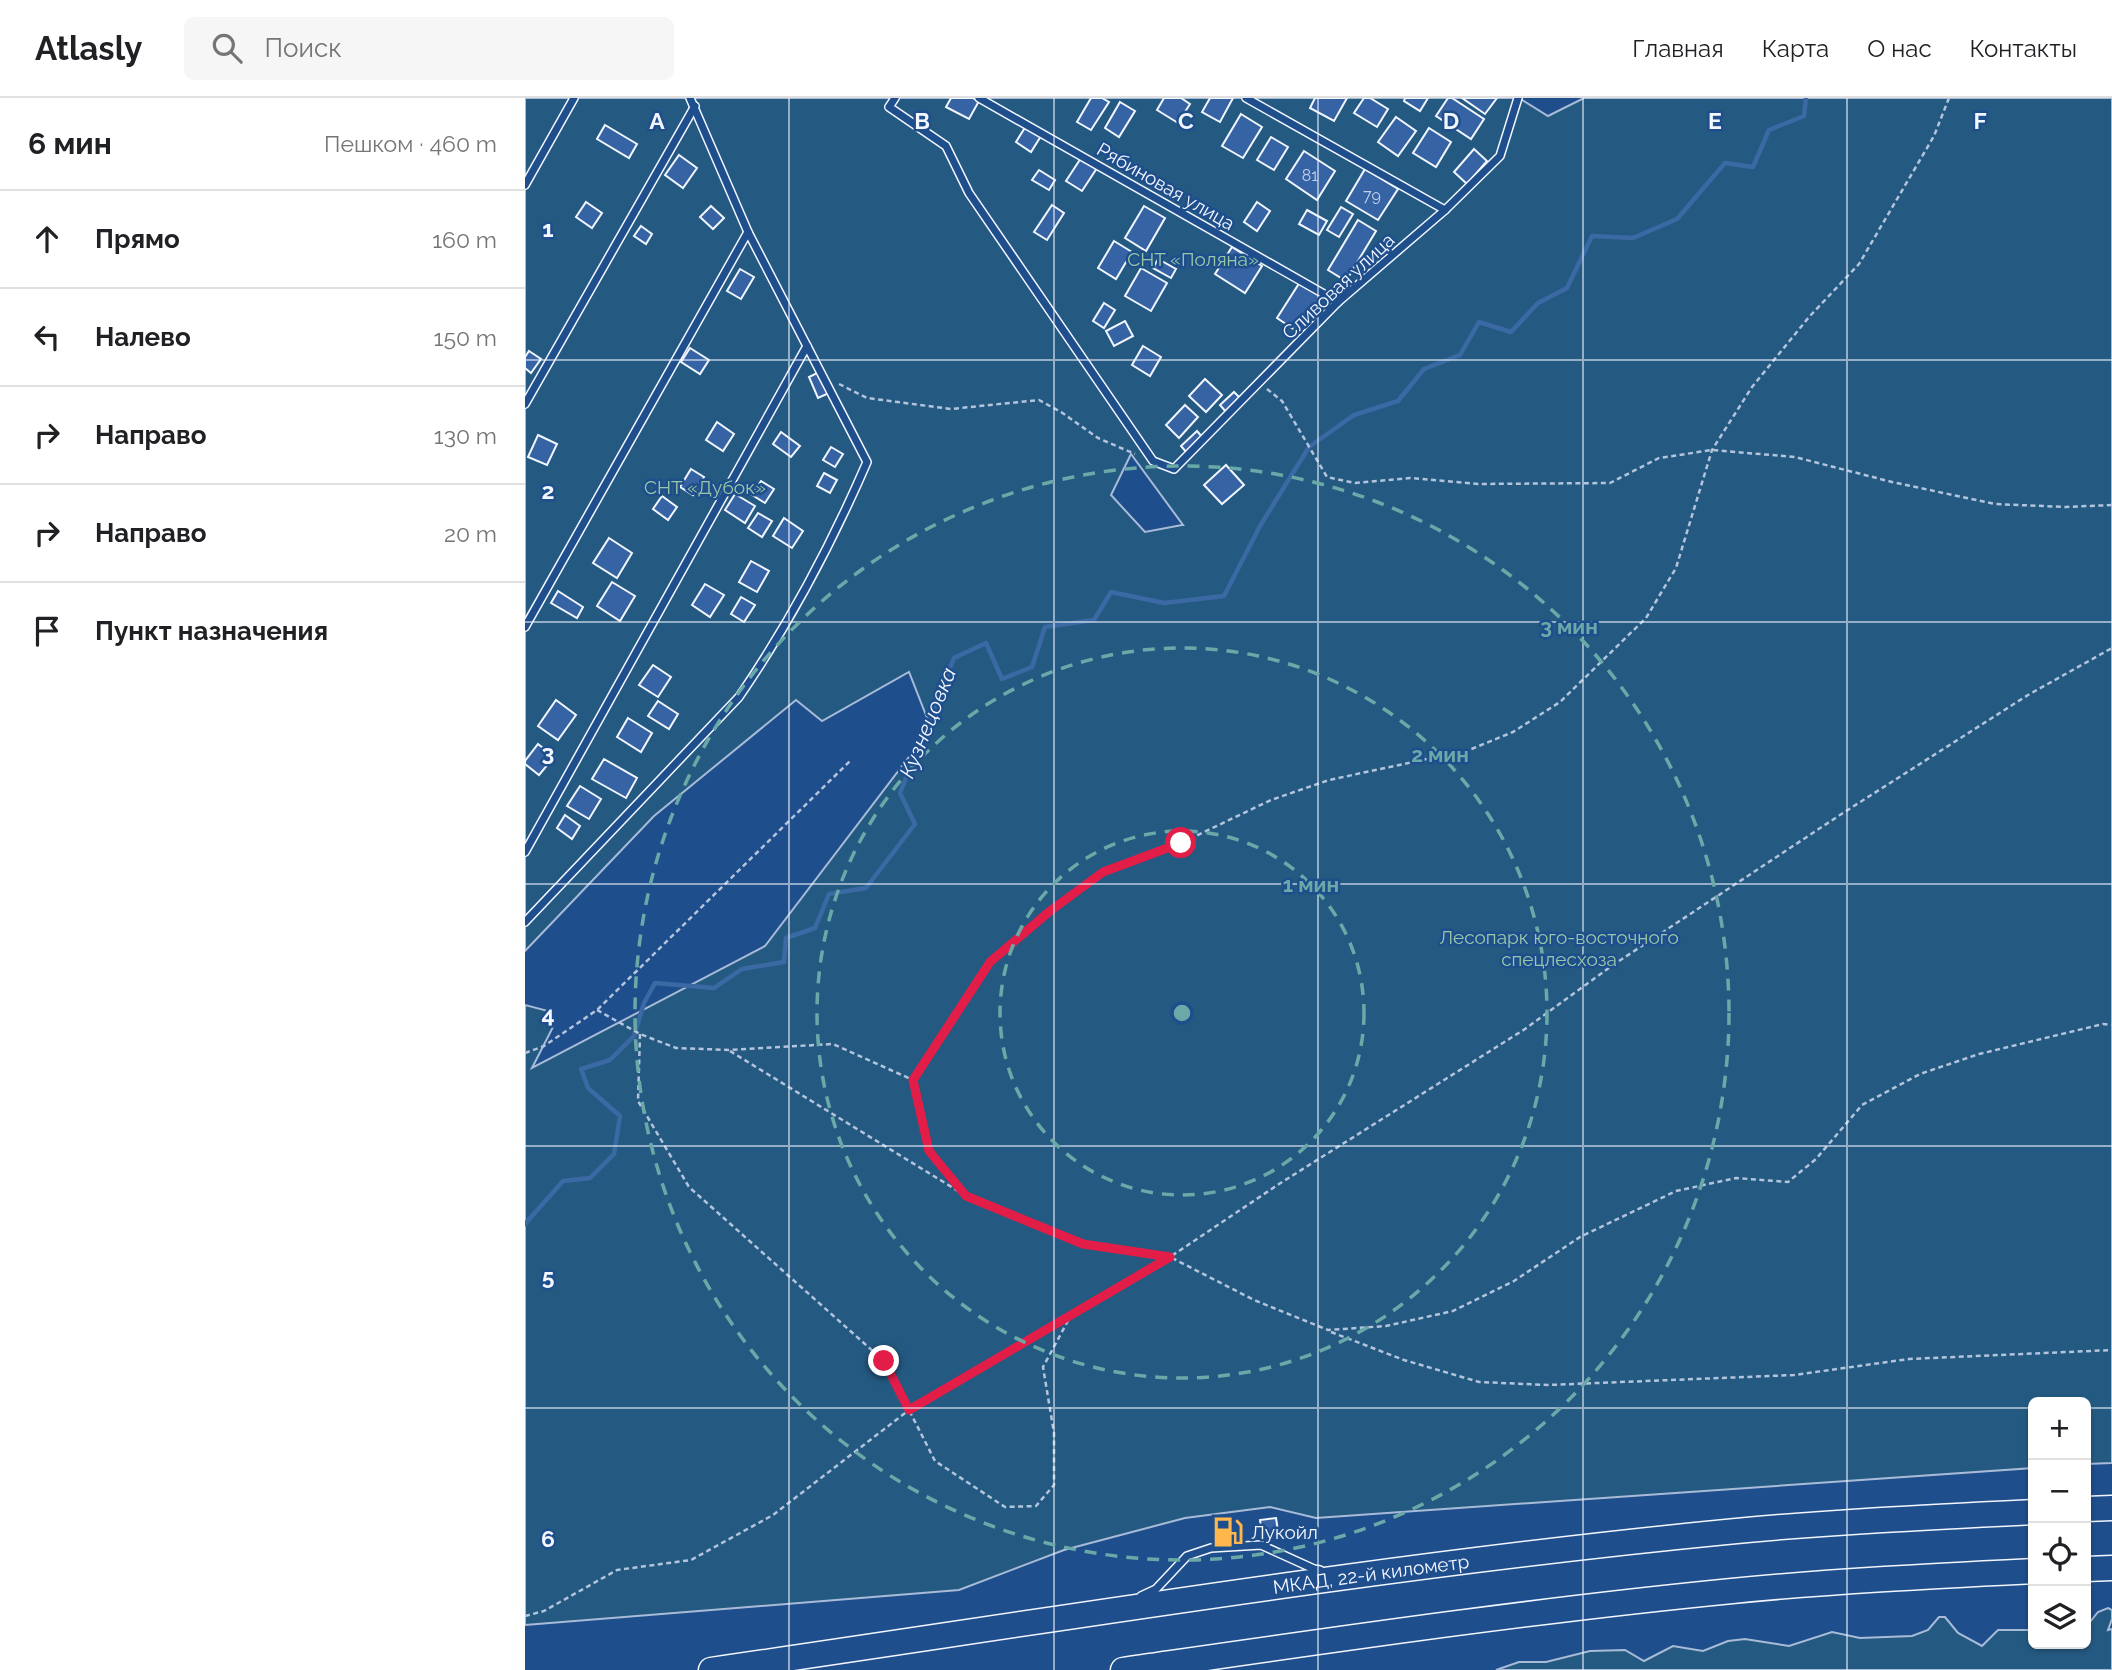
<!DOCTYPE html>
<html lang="ru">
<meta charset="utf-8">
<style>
body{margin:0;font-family:Raleway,sans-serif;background:#f6f6f6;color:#202124}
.controls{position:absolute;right:21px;bottom:21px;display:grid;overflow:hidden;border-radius:10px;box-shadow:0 2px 5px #0004}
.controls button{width:63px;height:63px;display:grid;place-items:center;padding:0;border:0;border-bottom:2px solid #e0e0e0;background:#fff;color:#202124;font:35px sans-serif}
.stop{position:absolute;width:21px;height:21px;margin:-16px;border:5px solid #e11d48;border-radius:50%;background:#fff}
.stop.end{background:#e11d48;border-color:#fff;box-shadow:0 2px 7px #0008}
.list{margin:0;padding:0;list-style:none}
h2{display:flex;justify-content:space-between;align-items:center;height:91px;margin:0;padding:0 28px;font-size:30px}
h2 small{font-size:23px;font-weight:400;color:#757577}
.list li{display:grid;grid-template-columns:46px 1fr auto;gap:21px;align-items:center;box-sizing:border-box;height:98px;padding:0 28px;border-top:2px solid #e0e0e0}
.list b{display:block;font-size:26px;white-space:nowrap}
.list em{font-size:23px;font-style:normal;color:#757577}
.icon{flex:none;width:38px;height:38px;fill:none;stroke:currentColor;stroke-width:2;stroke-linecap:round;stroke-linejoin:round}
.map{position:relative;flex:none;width:1587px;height:1572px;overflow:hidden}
header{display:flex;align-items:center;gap:42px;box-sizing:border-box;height:98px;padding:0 35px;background:#fff;border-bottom:2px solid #e0e0e0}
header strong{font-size:33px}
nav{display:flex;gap:38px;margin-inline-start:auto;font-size:24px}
.search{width:490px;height:63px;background:#f6f6f6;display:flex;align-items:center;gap:18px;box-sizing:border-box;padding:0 24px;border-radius:10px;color:#757577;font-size:26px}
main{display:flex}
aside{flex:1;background:#fff}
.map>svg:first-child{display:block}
.green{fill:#245a82;stroke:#a8bbd7;stroke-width:2;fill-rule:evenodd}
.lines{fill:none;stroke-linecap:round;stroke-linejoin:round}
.stream{stroke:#3b69a3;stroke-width:4.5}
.building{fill:#3563a3;stroke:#f2f6ff;stroke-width:2}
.lane-casing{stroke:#f2f6ff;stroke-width:10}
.highway-casing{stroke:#f2f6ff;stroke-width:27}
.path{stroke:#b3c4dc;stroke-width:2.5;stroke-dasharray:5 3.5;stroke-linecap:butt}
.lane{stroke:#1f4e8c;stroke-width:7}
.highway{stroke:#1f4e8c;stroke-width:24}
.route{stroke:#e11d48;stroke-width:9}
.grid{fill:none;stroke:#f2f6ff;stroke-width:2;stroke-opacity:0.55}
.ring{fill:none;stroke:#6aa9a8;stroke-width:3.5;stroke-dasharray:12 9}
.labels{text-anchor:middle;stroke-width:5;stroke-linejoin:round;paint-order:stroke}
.number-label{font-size:16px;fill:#c3d1e8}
.street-label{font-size:19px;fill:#f2f6ff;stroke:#1f4e8c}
.park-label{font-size:19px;fill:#97c8a6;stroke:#1f4e8c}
.poi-label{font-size:19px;fill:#f2f6ff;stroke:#1f4e8c;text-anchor:start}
.water-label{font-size:21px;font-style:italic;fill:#f2f6ff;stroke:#1f4e8c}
.grid-label{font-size:23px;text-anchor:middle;font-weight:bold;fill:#f2f6ff;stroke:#1f4e8c;stroke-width:5;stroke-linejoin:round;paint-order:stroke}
.centre{fill:#6aa9a8;stroke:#1f4e8c;stroke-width:3.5}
.ring-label{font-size:21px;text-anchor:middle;font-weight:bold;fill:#6aa9a8;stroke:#1f4e8c;stroke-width:5;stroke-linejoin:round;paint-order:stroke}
</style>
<header>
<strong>Atlasly</strong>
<div class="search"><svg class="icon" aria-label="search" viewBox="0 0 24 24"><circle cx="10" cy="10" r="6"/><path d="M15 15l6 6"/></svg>Поиск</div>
<nav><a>Главная</a><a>Карта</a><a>О нас</a><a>Контакты</a></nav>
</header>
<main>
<aside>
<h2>6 мин<small>Пешком · 460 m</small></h2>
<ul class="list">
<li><svg class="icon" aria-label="ahead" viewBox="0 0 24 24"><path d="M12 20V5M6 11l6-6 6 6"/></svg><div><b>Прямо</b></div><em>160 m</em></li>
<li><svg class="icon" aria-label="left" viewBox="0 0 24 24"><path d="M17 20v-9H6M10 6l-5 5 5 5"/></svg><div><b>Налево</b></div><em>150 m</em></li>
<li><svg class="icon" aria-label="right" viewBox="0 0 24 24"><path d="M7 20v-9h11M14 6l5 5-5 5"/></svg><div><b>Направо</b></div><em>130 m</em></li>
<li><svg class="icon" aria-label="right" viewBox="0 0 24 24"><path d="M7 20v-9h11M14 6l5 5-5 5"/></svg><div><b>Направо</b></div><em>20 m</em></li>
<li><svg class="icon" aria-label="arrive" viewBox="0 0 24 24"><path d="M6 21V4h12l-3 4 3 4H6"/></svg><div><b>Пункт назначения</b></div></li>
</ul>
</aside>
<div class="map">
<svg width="1587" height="1572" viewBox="0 0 1587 1572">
<rect width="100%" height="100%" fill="#1f4e8c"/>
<g class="green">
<path d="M 0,0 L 994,0 L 1023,18 L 1059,0 L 1587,0 L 1587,1365 L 1561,1366 L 1561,1304 L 1508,1304 L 1508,1370 L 791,1420 L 745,1409 L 660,1420 L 539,1452 L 434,1492 L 0,1527 L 0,907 L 23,913 L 28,929 L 7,970 L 240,848 L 406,630 L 384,574 L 297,623 L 271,602 L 129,718 L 0,853 ZM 606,356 L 658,427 L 657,427 L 620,434 L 586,397 Z"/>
<path d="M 1583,1510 L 1587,1512 L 1587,1521 L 1583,1532 L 1587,1531 L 1587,1572 L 971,1572 L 994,1564 L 1021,1564 L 1065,1553 L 1100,1552 L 1119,1563 L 1148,1548 L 1178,1553 L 1203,1543 L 1220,1541 L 1264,1548 L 1307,1534 L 1335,1540 L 1387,1538 L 1403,1532 L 1414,1519 L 1420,1519 L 1433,1535 L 1457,1548 L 1473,1532 L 1505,1532 L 1504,1521 L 1508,1518 L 1508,1546 L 1561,1546 L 1561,1529 L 1573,1514 Z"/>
</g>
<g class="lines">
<path class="stream" d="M 0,1126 L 38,1083 L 65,1080 L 89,1056 L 95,1018 L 63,990 L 56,971 L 85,962 L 109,938 L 119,905 L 130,885 L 189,890 L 217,871 L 259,864 L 261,840 L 290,830 L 304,796 L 341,790 L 390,726 L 375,695 L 429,560 L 461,545 L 477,581 L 507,569 L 520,529 L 569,522 L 586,494 L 639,505 L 699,498 L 735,428 L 784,349 L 829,317 L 873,303 L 899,271 L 935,257 L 954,224 L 986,234 L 1013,205 L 1042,190 L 1067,138 L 1108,140 L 1152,121 L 1200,65 L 1228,69 L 1244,32 L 1279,18 L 1281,0"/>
</g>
<g class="building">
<path d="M 426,0 L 448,0 L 454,3 L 444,21 L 421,9 Z"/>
<path d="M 566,0 L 577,0 L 584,4 L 566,32 L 552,24 Z"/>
<path d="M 639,0 L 656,0 L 665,6 L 653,25 L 632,12 Z"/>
<path d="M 685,0 L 708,0 L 695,24 L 677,14 Z"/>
<path d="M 790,0 L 822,0 L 809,23 L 785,10 Z"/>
<path d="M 839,0 L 845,0 L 863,11 L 852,29 L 829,15 Z"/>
<path d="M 880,0 L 903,0 L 895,13 L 879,3 Z"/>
<path d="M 923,0 L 927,0 L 959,21 L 946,41 L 911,18 Z"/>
<path d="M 937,0 L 972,0 L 960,16 Z"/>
<path d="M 595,4 L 610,13 L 594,39 L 580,30 Z"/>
<path d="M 716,16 L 737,29 L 718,60 L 697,48 Z"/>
<path d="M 871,19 L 891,33 L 873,58 L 853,44 Z"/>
<path d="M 80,27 L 112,46 L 104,60 L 72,41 Z"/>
<path d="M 501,28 L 516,38 L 506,54 L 491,44 Z"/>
<path d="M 904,30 L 926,44 L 911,69 L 888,55 Z"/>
<path d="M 746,39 L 763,49 L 749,72 L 732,62 Z"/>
<path d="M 949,51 L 962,63 L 942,86 L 929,74 Z"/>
<path d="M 779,53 L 810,73 L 792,102 L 761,81 Z"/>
<path d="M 154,57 L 172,70 L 158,90 L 140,77 Z"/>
<path d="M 556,60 L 572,70 L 557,93 L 541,83 Z"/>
<path d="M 840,71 L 873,91 L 853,122 L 821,103 Z"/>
<path d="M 514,72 L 530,82 L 524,92 L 507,82 Z"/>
<path d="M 61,104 L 77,115 L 67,130 L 51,119 Z"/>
<path d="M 732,104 L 745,113 L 732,133 L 719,124 Z"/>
<path d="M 527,107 L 539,115 L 522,142 L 509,134 Z"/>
<path d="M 186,108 L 199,120 L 188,131 L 175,119 Z"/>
<path d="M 619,108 L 640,120 L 621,153 L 600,140 Z"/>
<path d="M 816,109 L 828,116 L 814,139 L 802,132 Z"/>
<path d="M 782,112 L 802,123 L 794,137 L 774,126 Z"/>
<path d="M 833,122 L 851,133 L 821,183 L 803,172 Z"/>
<path d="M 116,128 L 127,136 L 121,146 L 109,138 Z"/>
<path d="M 589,143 L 607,154 L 591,181 L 573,170 Z"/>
<path d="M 707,149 L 737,168 L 720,195 L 690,176 Z"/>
<path d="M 633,161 L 651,171 L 646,180 L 628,170 Z"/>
<path d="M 616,170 L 642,185 L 626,213 L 600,198 Z"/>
<path d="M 215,171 L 229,179 L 216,201 L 202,193 Z"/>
<path d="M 775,184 L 796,198 L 773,234 L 752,220 Z"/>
<path d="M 579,205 L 590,212 L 579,230 L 568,223 Z"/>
<path d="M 600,223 L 608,238 L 589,248 L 581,233 Z"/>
<path d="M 618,248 L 636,259 L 625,278 L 607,267 Z"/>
<path d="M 165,250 L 184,262 L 175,276 L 156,264 Z"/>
<path d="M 4,253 L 16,261 L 6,275 L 0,270 L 0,259 Z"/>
<path d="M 294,274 L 304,295 L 293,300 L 284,279 Z"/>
<path d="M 680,281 L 697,297 L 681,314 L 664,298 Z"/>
<path d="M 709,294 L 716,301 L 702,315 L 695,307 Z"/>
<path d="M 660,307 L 673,319 L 654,340 L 641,327 Z"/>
<path d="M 192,324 L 209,336 L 198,353 L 181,342 Z"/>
<path d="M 672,333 L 678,340 L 662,355 L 656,348 Z"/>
<path d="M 256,334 L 275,348 L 266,359 L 248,346 Z"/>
<path d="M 13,337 L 32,346 L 22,367 L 3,359 Z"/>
<path d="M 306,349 L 318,356 L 310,369 L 298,362 Z"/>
<path d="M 701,367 L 719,387 L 697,406 L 679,387 Z"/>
<path d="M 166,371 L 179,379 L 168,397 L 155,389 Z"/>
<path d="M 299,375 L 312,382 L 305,395 L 292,388 Z"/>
<path d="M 236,383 L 249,391 L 240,405 L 227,397 Z"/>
<path d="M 210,396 L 230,408 L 220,425 L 200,412 Z"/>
<path d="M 137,398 L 152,409 L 143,422 L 128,411 Z"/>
<path d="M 233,415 L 247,423 L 237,439 L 223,430 Z"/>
<path d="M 259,420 L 278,433 L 267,450 L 248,438 Z"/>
<path d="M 84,440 L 107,455 L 92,480 L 68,465 Z"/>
<path d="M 226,463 L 244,473 L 232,494 L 214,484 Z"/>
<path d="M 87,484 L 110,498 L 95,523 L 72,508 Z"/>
<path d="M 180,486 L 199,497 L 185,519 L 167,507 Z"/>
<path d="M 33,493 L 58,509 L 52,520 L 26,505 Z"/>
<path d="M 216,499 L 230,507 L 219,524 L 206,516 Z"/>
<path d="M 128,567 L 146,579 L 133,599 L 114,587 Z"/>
<path d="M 31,602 L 51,617 L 33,642 L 13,628 Z"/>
<path d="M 133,603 L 153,616 L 144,631 L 123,618 Z"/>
<path d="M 103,620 L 127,635 L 116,654 L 92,639 Z"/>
<path d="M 13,646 L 29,659 L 14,677 L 0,666 L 0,663 Z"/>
<path d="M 79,661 L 112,680 L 101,700 L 67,681 Z"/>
<path d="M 55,688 L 76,701 L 64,721 L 42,708 Z"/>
<path d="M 40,717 L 55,728 L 47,741 L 32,730 Z"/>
<path d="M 751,1420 L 753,1433 L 737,1435 L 735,1422 Z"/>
</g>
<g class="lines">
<g class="lane-casing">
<g id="lane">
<path d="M 370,0 L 364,9 L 421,48 L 444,95 L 628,363 L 649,371 L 813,204 L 920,112 L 975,58 L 993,0"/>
<path d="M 454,0 L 813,204"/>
<path d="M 721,0 L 920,112"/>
<path d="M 0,87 L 49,0"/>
<path d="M 0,306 L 170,8"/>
<path d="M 0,529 L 223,134"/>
<path d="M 0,754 L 282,248"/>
<path d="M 0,824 L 214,599 C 264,526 307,445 342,364 L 223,134 L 165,0"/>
<path d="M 616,1498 L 631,1491 L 662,1458 L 686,1450 L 736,1447 L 789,1471 L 795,1472"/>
</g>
</g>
<g class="highway-casing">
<g id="highway">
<path d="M 1561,1411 L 1587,1410"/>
<path d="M 1561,1471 L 1587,1470"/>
<path id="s1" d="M 186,1572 C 524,1523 861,1467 1201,1434 C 1303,1424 1406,1419 1508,1414"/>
<path d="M 598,1572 C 800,1543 1003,1513 1207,1493 C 1307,1483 1408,1478 1508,1473"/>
</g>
</g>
<g class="path">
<path d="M 1424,0 L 1409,38 L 1334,166 L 1284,219 L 1227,289 L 1187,352 L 1151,470 L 1121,520 L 1035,604 L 988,634 L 944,652 L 804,682 L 746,702 L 656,745 L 578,774 L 525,813 L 465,864 L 388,982 L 404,1053 L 441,1098 L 558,1146 L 645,1159 L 754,1086 L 1000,931 L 1088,867 L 1318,715 L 1503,597 L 1587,550"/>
<path d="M 314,286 L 342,300 L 426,311 L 514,302 L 536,314 L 573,340 L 610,356"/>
<path d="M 742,291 L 757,303 L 802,379 L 830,385 L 885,380 L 953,386 L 1085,385 L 1134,360 L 1187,352 L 1270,359 L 1367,384 L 1470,406 L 1541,409 L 1587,407"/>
<path d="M 72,912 L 115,936 L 151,950 L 204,952 L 308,946 L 388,982"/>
<path d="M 115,936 L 113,1003 L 164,1089 L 359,1263 L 410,1363 L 480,1409 L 511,1408 L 529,1387 L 529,1335 L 518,1269 L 545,1219 L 645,1159 L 729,1202 L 803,1232 L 861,1228 L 928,1213 L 989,1183 L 1055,1139 L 1151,1093 L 1211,1080 L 1263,1084 L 1291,1061 L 1337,1007 L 1395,976 L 1454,956 L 1578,926 L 1587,927"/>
<path d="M 205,953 L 438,1096"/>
<path d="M 0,955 L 19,948 L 72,912 L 325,663"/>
<path d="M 806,1234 L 879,1262 L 954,1284 L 1023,1287 L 1269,1277 L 1384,1261 L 1587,1252"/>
<path d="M 0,1518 L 19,1513 L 92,1472 L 166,1462 L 248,1417 L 384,1312 L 542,1220"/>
</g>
<use href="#lane" class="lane"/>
<use href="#highway" class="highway"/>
</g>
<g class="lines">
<path class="route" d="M 359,1263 L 384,1312 L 645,1159 L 558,1146 L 441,1098 L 404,1053 L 388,982 L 465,864 L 525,813 L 578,774 L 656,745"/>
</g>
<path class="grid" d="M 264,0 L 264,1572M 529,0 L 529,1572M 793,0 L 793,1572M 1058,0 L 1058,1572M 1322,0 L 1322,1572M 0,262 L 1587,262M 0,524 L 1587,524M 0,786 L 1587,786M 0,1048 L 1587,1048M 0,1310 L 1508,1310M 1561,1310 L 1587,1310"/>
<g class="ring">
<circle cx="657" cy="915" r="182"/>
<circle cx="657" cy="915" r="365"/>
<circle cx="657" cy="915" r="547"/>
</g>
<defs>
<g id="fuel-bare" transform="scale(2.415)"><path d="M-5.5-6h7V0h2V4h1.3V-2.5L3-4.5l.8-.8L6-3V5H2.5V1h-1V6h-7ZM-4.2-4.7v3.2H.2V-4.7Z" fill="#ffb74d" stroke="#1f4e8c" stroke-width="2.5" paint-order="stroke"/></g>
</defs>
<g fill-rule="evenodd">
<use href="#fuel-bare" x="703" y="1434"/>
</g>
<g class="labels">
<g class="number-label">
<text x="785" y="83">81</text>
<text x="847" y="103">79</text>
</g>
<g class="street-label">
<text transform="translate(641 88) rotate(30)" y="7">Рябиновая улица</text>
<text transform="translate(813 188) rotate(-43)" y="7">Сливовая улица</text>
<text dy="7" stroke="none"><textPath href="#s1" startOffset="667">МКАД, 22-й километр</textPath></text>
</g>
<g class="park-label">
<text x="668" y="168">СНТ «Поляна»</text>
<text x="180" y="396">СНТ «Дубок»</text>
<text x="1034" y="846">Лесопарк юго-восточного<tspan x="1034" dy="22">спецлесхоза</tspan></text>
</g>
<g class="poi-label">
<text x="726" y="1441">Лукойл</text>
</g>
<g class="water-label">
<text transform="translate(403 625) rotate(-68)" y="7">Кузнецовка</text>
</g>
</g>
<g class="grid-label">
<text x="132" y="31">A</text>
<text x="397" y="31">B</text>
<text x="661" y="31">C</text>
<text x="926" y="31">D</text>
<text x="1190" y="31">E</text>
<text x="1455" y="31">F</text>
<text x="23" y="139">1</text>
<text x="23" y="401">2</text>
<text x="23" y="663">3</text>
<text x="23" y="925">4</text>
<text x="23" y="1187">5</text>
<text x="23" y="1449">6</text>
</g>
<circle cx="657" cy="915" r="10" class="centre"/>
<g class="ring-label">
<text x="1044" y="536">3 мин</text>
<text x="915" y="664">2 мин</text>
<text x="786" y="794">1 мин</text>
</g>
</svg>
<div class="controls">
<button>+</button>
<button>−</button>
<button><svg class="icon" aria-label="locate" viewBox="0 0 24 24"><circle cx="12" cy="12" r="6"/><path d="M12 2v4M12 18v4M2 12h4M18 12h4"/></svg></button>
<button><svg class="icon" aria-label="layers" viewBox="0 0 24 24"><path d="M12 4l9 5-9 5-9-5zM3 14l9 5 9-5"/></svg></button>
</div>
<div class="stop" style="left:656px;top:745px"></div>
<div class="stop end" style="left:359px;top:1263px"></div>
</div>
</main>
